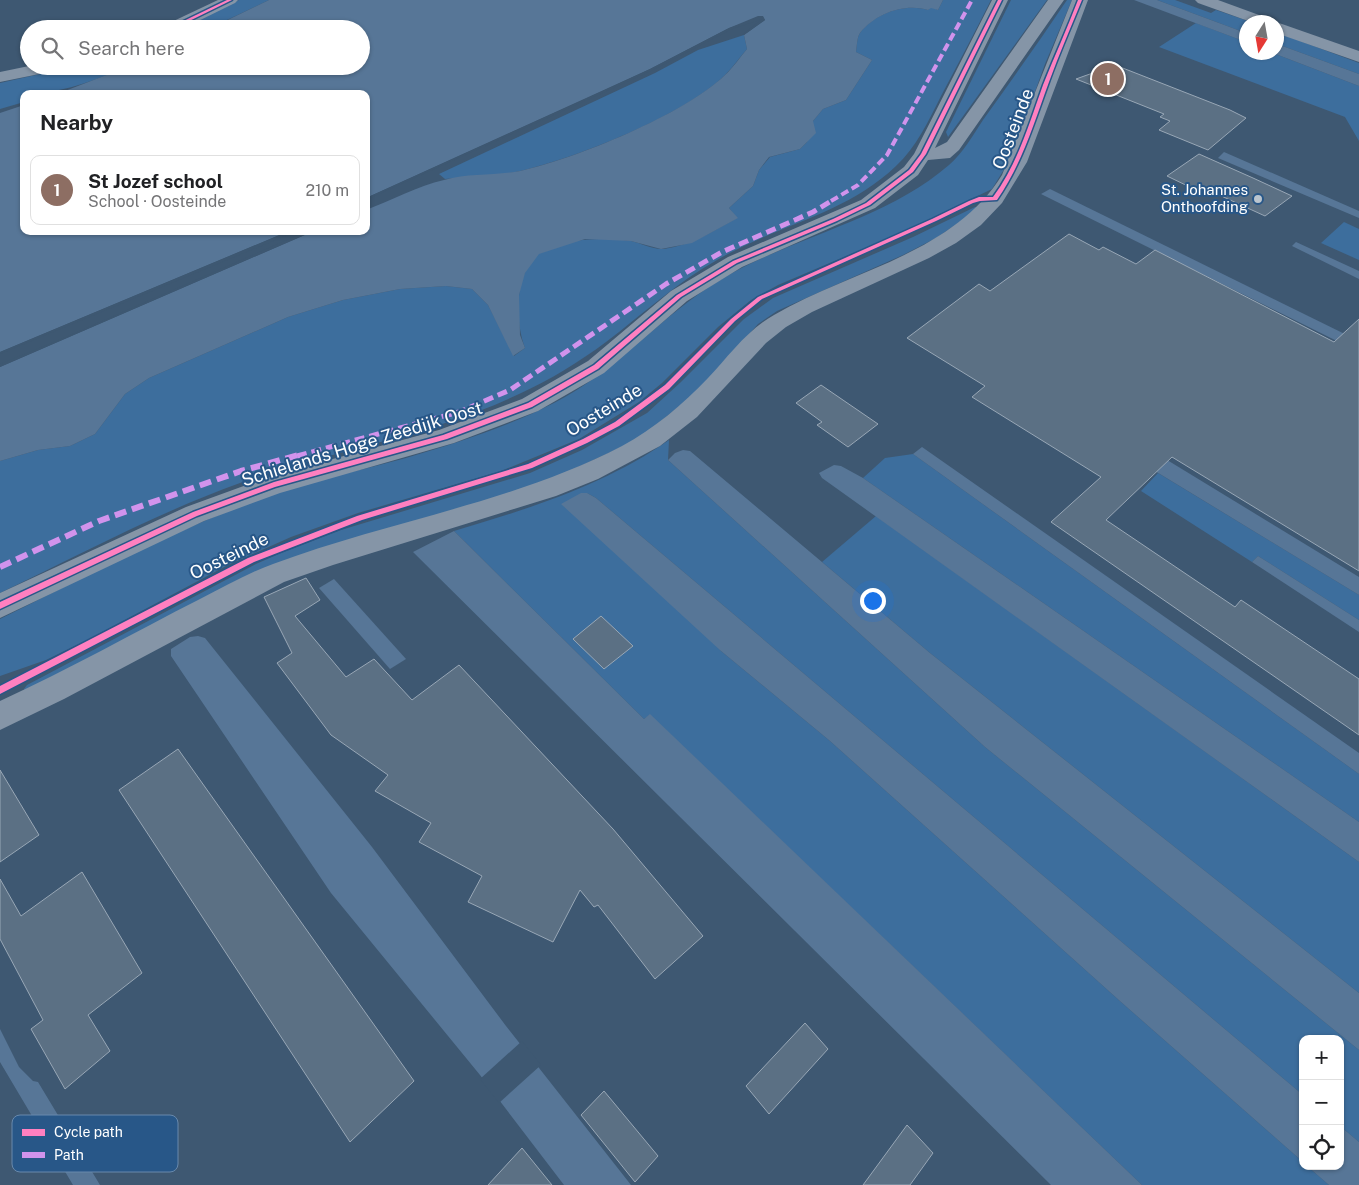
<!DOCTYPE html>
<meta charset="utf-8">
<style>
body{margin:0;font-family:"Public Sans",sans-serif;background:#f2f2f2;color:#202124}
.controls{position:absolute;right:15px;bottom:15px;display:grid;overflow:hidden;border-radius:10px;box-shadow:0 1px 4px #0004}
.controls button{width:45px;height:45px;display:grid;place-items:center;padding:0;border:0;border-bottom:1px solid #e0e0e0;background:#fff;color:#202124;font:25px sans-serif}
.compass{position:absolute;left:1239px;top:15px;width:45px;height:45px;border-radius:50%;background:#fff;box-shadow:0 1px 4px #0004;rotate:191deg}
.you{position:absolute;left:872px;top:600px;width:18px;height:18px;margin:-12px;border:4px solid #fff;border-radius:50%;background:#1a73e8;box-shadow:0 0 0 8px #1a73e833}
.badge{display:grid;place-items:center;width:32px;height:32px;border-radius:50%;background:#db2777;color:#fff;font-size:16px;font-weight:700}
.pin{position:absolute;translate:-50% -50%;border:2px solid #fff;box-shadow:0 1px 5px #0006}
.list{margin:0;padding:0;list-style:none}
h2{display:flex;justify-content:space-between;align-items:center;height:65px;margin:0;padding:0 20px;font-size:21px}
h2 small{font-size:16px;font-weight:400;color:#757577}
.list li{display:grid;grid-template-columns:32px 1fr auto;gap:15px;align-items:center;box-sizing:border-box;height:70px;margin:0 10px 10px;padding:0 10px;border:1px solid #e0e0e0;border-radius:10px}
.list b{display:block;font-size:19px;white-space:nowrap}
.list p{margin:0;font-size:16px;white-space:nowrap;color:#757577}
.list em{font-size:16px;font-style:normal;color:#757577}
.icon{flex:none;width:28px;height:28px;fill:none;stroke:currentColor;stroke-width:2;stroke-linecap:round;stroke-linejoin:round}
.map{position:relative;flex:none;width:1359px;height:1185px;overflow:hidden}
.search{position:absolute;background:#fff;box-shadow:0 1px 4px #0004;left:20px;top:20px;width:350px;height:55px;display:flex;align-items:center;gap:12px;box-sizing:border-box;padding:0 18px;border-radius:28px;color:#757577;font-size:19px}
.panel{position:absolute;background:#fff;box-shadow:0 1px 4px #0004;left:20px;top:90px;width:350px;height:145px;border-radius:10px}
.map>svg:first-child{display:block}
.green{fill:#3d6e9d}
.water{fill:#577697}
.pier{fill:#3e5872}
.building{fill:#5b7084;stroke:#98a7b6}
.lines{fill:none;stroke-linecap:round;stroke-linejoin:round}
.minor{fill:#8595a7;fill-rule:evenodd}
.tertiary{fill:#8595a7;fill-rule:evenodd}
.quiet-far2{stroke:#d193ec;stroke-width:4;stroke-dasharray:8 4;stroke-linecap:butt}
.quiet-far1{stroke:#d193ec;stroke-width:5;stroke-dasharray:10 5;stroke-linecap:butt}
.quiet{stroke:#d193ec;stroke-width:6;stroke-dasharray:12 6;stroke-linecap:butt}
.cycleway-casing{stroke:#285788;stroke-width:3}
.cycleway{fill:#ff80c0;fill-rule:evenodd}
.poi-dot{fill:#bbc5ce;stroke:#285788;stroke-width:2}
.labels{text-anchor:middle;stroke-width:4;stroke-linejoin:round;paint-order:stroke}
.far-poi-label{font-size:15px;fill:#fff;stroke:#285788;text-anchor:end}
.street-label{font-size:18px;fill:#fff;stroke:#285788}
.key{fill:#285788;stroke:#6889ac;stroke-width:1}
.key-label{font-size:14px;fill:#fff}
</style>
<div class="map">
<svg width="1359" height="1185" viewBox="0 0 1359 1185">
<rect width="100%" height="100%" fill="#3e5872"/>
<g class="green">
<path d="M 239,0 L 269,0 L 208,29 L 180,29 Z"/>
<path d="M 943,0 L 991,0 C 975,32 958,64 941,96 C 929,120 916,148 896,166 C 845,215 776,225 717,260 C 676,283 643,314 606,342 C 579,362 550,380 519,394 C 431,436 332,450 240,483 C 157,513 79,555 0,593 L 0,461 L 38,450 L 70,446 L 95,434 L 125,394 L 149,378 L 288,317 L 343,300 L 400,289 L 446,286 L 472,289 L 488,305 L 514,356 L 525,348 C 515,321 514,275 538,254 C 557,238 608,237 631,241 C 641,243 653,250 664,249 C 692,245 713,231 737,218 L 729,208 L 753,186 L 759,170 L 770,157 L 800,149 L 807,142 L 813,121 L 823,109 L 846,100 L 872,60 L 856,52 C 857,46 857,37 860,33 C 875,13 905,3 928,10 L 931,7 L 938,10 Z"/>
<path d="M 1011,0 L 1047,0 L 948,137 L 946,132 Z"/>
<path d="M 1067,0 L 1072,0 L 1045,64 L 1011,158 L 992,189 L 905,231 L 778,285 L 751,300 L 718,327 L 662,383 L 639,402 L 579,439 L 501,471 L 358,513 L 291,537 L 228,565 L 87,640 L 46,660 L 0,676 L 0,619 C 91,574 181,526 277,493 C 319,478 363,470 406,458 C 457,443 507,427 554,403 C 617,371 662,314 722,279 C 794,236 884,221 949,165 C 963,153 973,135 983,120 C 1012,80 1040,40 1067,0 Z"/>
<path d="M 1157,0 L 1175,0 L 1211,13 L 1216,10 L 1251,22 L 1246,22 L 1246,33 Z"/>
<path d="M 1196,23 L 1246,42 L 1246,52 L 1273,53 L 1359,86 L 1359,141 L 1345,117 L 1159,47 Z"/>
<path d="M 1276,32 L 1359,63 L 1359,74 L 1277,44 Z"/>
<path d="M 744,35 L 747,49 C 740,57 733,67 725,75 C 685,115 576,158 520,171 C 496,176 469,177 445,179 L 439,174 L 655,73 L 698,50 Z"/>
<path d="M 76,66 L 130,66 C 95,80 61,94 24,94 L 24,102 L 0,109 L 0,83 Z"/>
<path d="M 975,207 L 977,207 L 967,217 L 936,238 L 903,255 L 777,311 L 758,324 L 701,389 L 637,440 L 537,486 L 303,554 L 26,694 L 24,689 L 27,685 L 256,564 L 281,553 L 341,530 L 530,473 L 582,450 L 647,413 L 681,382 L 744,319 L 773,298 L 913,237 Z"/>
<path d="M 1344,222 L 1359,229 L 1359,260 L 1321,243 Z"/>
<path d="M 669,440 L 668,460 L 985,747 L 1359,1050 L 1359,1142 L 1340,1126 L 1340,1039 L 1303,1039 L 1303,1095 L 596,498 L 587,493 L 721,651 L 830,741 L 1121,1002 L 1303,1162 L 1303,1166 L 1307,1166 L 1329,1185 L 1142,1185 L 650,715 L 644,719 L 454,531 C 528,509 605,485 669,440 Z"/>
<path d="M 913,454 L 1359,774 L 1359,822 L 863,478 L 885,458 Z"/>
<path d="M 1158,473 L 1359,595 L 1359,620 L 1258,556 L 1252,562 L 1141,491 Z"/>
<path d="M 876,516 L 1359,862 L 1359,993 L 930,653 L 822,562 Z"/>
</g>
<g class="water">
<path d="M 269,0 L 943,0 L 938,10 L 931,8 L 928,10 C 905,3 876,13 860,33 C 857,37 857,46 856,52 L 872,60 L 846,100 L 823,109 L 813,121 L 816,133 L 800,149 L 769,157 L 759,170 L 753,186 L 729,208 L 738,218 L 692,243 L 661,249 L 631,241 L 585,239 L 539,254 L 525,273 L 519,295 L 520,335 L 525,348 L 513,356 L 488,305 L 472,289 L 446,286 L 400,289 L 343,300 L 288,317 L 149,378 L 125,394 L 95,434 L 70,446 L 38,450 L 0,461 L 0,367 L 314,231 L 366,231 L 366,210 C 392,200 418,186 444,180 C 469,173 495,176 520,171 C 575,159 685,114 725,75 C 733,68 740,57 747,49 L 744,35 L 765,20 L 763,17 L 729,28 L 650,69 L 366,198 L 366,94 L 57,94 L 130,66 L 361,66 L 361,29 L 209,29 Z"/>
<path d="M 1134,0 L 1157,0 L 1246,33 L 1246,42 Z"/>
<path d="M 1277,44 L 1359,74 L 1359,86 L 1273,53 L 1276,52 Z"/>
<path d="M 24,105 L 24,231 L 289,231 L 0,352 L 0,113 Z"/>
<path d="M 1224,152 L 1359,211 L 1359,218 L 1218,158 Z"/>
<path d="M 1050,189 L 1359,341 L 1359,352 L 1041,194 Z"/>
<path d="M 1296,242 L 1359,271 L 1359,279 L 1292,246 Z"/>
<path d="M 922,447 L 1359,753 L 1359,774 L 913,454 Z"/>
<path d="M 683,450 L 690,451 L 930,653 L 1359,993 L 1359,1050 L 985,747 L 668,460 L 675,453 Z"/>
<path d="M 1122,451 L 1154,452 L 1359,577 L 1359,595 Z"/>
<path d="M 834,465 L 841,466 L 863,478 L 1359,822 L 1359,862 L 822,478 L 819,473 Z"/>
<path d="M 581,493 L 587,493 L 596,498 L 1303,1095 L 1303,1162 L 1121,1002 L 830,741 L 721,651 L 561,504 Z"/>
<path d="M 454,531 L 644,719 L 650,714 L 1142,1185 L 1051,1185 L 413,552 Z"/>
<path d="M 1258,556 L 1359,620 L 1359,632 L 1252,562 Z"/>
<path d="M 334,579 L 406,659 L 390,669 L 319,588 Z"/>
<path d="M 198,636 L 205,638 L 372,847 L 506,1026 L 631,1185 L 564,1185 L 480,1075 L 331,893 L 171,656 L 171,649 L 190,637 Z"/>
<path d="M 0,1029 L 19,1067 L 33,1081 L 38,1082 L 100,1185 L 73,1185 L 0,1062 Z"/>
<path d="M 1340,1126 L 1359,1142 L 1359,1185 L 1329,1185 L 1307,1166 L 1340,1166 Z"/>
</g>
<g class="pier">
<path d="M 758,16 L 763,16 L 765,20 L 744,35 L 742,35 L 762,19 L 730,30 L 651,71 L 366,200 L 366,198 L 585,99 L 650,69 L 729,28 Z"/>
<path d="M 289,231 L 291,231 L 290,234 L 0,354 L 0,352 Z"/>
<path d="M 307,231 L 314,231 L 0,367 L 0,364 L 66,337 Z"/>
<path d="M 522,1041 L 541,1065 L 499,1103 L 480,1079 Z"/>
</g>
<g class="building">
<path d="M 1115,65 L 1230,110 L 1246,118 L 1208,150 L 1159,130 L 1170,121 L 1160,117 L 1164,114 L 1076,79 Z"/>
<path d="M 1199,154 L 1253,178 L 1292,196 L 1265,216 L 1204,188 L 1198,191 L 1167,176 Z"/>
<path d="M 1069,234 L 1099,250 L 1103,247 L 1136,264 L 1155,250 L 1334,342 L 1359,319 L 1359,571 L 1172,457 L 1106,520 L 1235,607 L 1241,600 L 1359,679 L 1359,735 L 1051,522 L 1101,477 L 972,397 L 985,386 L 907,338 L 979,284 L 990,291 Z"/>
<path d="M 821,385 L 878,424 L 848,447 L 817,425 L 822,422 L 796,403 Z"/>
<path d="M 306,578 L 320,600 L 295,616 L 346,677 L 374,659 L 412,700 L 459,665 L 613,829 L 703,936 L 655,979 L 598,905 L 594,907 L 580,890 L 553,942 L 468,902 L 482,876 L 419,842 L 431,823 L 375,791 L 388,775 L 331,735 L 277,663 L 292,653 L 264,597 Z"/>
<path d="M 601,616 L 633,646 L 604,669 L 573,639 Z"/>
<path d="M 178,749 L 414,1081 L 350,1142 L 119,790 Z"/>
<path d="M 0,770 L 39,835 L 0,862 Z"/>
<path d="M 82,872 L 142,973 L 88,1015 L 110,1051 L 65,1089 L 31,1029 L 43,1020 L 0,939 L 0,879 L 21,916 Z"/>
<path d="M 805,1023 L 828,1049 L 769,1114 L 746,1086 Z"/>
<path d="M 604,1091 L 658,1156 L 635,1182 L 581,1115 Z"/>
<path d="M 907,1125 L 933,1153 L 910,1185 L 863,1185 Z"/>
<path d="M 522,1148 L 552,1185 L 488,1185 Z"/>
</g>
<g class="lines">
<path class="minor" d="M 1072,0 L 1088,0 L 1027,162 L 1002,203 L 981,225 L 956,243 L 929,258 L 812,312 L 786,327 L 766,343 L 697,417 L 660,446 L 598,479 L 556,496 L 333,565 L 284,582 L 64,699 L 0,730 L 0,701 C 68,670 133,633 200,599 C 224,587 248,573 273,564 C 388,521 512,503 622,446 C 654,429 683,404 708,378 C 729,356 747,330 774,315 C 849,271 953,254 1002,175 Z"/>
<g class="tertiary">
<path d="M 218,0 L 238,0 L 235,3 L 182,29 L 161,29 L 163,26 Z"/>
<path d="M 992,0 L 1008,0 L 935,148 L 947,142 L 1048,0 L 1064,0 L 959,150 L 950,158 L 928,160 L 918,175 L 875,208 L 742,267 L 687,301 L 604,373 L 538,411 L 454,443 L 280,493 L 204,521 L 0,618 L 0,593 L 186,507 L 274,475 L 439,430 L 522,399 L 588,361 L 671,291 L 728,257 L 861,200 L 904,167 L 914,154 Z"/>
<path d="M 1195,0 L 1218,0 L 1270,19 L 1272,22 L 1251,22 L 1198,3 Z"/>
<path d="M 1275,22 L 1282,24 L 1359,51 L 1359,62 L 1276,33 Z"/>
<path d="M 29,66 L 61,66 L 59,70 L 0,82 L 0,72 Z"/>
</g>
<path class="quiet-far2" d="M 831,201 L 858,185 L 887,155 L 972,0"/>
<path class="quiet-far1" d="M 297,456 L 459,412 L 510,390 L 666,284 L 722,252 L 813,212 L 833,200"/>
<path class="quiet" d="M 0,567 L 99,521 L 241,471 L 302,454"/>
<g class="cycleway-casing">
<g id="cycleway">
<path d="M 227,0 L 232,0 L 173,29 L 167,29 Z"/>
<path d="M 998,0 L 1002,0 L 926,154 L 913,172 L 870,205 L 837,221 L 737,263 L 681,297 L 598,369 L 532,407 L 447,439 L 275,487 L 197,516 L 0,609 L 0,602 L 193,512 L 274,482 L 443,435 L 528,403 L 594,365 L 677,295 L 733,261 L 833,219 L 866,203 L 909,170 L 921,154 Z"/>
<path d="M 1078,0 L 1082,0 C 1071,27 1059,54 1049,82 C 1034,123 1022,164 997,200 L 980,201 L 973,203 L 936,221 L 762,299 L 735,321 L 669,389 L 619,426 L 587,443 L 532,468 L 362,520 L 254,562 L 0,694 L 0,686 L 248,558 L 357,516 L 528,464 L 583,439 L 615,422 L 665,385 L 731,319 L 758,297 L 932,219 L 969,201 L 979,197 L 993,197 C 1018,163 1029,124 1043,85 C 1054,57 1067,29 1078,0 Z"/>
</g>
</g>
<use href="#cycleway" class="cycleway"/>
</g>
<circle class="poi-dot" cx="1258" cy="199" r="5"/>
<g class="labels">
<g class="far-poi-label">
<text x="1248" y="195">St. Johannes<tspan x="1248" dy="17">Onthoofding</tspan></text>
</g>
<g class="street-label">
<text transform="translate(1013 129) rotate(-69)" y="6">Oosteinde</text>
<text transform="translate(604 410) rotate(-31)" y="6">Oosteinde</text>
<text transform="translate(362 444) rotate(-17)" y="6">Schielands Hoge Zeedijk Oost</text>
<text transform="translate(229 556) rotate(-26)" y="6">Oosteinde</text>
</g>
</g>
<rect x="12" y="1115" width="166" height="57" rx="8" class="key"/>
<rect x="22" y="1129" width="23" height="7" fill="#ff80c0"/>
<rect x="22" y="1152" width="23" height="6" fill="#d193ec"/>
<g class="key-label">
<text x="54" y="1137">Cycle path</text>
<text x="54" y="1160">Path</text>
</g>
</svg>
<div class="controls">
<button>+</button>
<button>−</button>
<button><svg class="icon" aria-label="locate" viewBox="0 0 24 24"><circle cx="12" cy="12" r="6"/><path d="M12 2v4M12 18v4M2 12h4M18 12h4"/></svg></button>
</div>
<svg class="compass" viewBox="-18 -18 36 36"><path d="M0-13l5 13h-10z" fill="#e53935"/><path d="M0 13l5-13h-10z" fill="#757577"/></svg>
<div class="you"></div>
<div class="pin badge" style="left:1108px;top:79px;background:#8d6e63">1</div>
<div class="search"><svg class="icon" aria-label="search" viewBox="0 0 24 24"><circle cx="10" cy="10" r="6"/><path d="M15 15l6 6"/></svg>Search here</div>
<section class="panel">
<h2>Nearby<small></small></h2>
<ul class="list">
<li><span class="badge" style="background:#8d6e63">1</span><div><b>St Jozef school</b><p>School · Oosteinde</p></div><em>210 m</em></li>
</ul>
</section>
</div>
